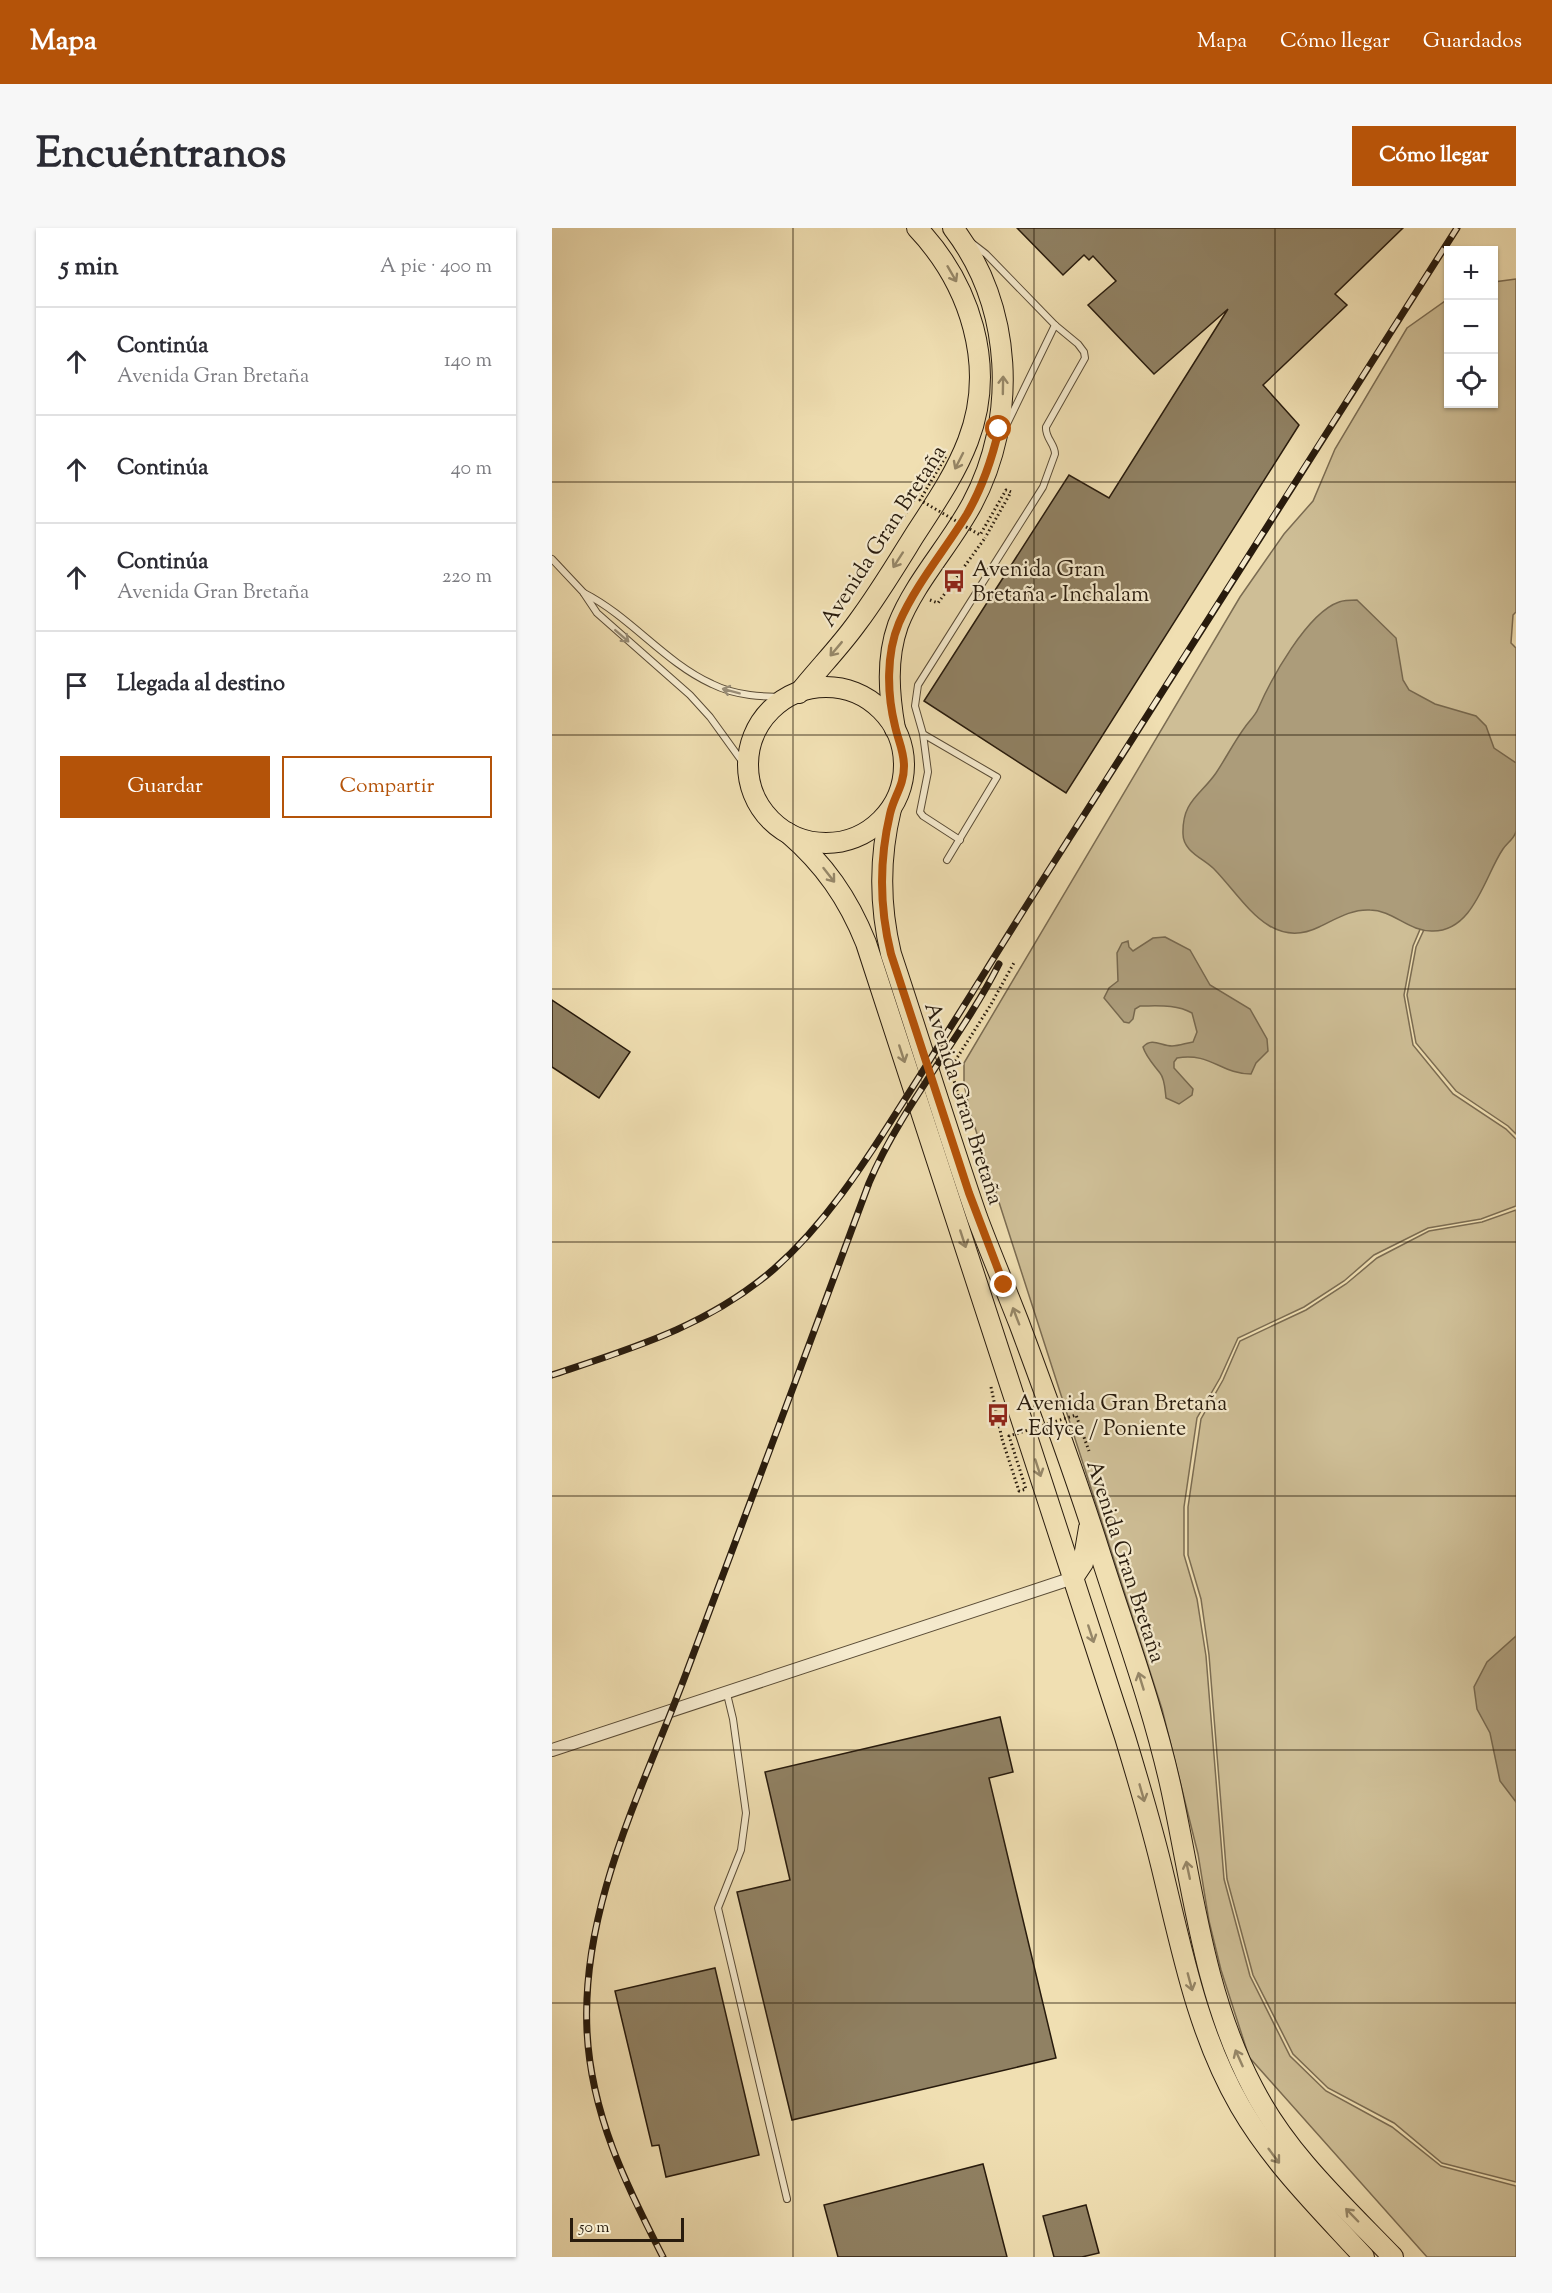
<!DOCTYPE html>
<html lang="es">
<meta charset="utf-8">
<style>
body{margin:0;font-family:"Sorts Mill Goudy",serif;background:#f7f7f7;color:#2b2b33}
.controls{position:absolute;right:18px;top:18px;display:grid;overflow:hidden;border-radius:0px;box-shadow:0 2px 4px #0004}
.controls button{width:54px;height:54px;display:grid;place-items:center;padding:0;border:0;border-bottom:2px solid #e1e1e2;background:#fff;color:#2b2b33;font:30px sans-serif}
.scale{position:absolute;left:18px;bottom:15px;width:114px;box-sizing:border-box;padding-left:6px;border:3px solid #281b0d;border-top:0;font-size:16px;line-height:21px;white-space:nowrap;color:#281b0d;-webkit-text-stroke:4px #f5eacd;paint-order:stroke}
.stop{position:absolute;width:18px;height:18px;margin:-14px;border:4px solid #b45309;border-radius:50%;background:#fff}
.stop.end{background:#b45309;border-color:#fff;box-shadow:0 2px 6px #0008}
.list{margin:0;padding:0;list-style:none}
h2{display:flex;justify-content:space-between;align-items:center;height:78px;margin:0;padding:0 24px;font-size:26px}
h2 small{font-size:20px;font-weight:400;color:#7c7c81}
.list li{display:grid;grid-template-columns:39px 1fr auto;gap:18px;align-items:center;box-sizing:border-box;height:108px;padding:0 24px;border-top:2px solid #e1e1e2}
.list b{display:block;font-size:22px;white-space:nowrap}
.list p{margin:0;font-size:20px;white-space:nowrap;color:#7c7c81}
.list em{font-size:20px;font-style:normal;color:#7c7c81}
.actions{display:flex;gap:12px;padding:18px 24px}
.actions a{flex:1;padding:14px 0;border:2px solid #b45309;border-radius:0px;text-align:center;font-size:21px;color:#b45309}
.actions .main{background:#b45309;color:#fff}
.icon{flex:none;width:33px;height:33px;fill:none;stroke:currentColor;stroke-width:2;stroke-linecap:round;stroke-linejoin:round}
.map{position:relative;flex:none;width:964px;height:2029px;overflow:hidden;border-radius:0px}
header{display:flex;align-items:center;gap:36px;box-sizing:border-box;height:84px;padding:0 30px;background:#b45309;color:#fff}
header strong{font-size:28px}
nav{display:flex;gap:33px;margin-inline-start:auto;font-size:21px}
.intro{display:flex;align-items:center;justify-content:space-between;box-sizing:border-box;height:144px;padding:0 36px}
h1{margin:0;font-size:42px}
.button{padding:15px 27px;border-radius:0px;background:#b45309;color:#fff;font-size:21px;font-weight:700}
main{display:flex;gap:36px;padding:0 36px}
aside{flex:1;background:#fff;border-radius:0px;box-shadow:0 2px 4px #0004}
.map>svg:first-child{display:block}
.green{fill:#cebe96;stroke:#7b6c52;stroke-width:1.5}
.water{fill:#ac9c7a;stroke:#77684e;stroke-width:1.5}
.building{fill:#908163;stroke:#281b0d;stroke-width:1.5}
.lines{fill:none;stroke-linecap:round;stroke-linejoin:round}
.lane-casing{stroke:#5a4c36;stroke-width:8}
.street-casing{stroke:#5a4c36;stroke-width:14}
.primary-casing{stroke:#281b0d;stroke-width:22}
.path{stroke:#281b0d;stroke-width:3;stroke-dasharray:1.5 3;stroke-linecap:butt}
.lane{stroke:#f5eacd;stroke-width:6}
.street{stroke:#f5eacd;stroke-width:12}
.primary{stroke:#f0dfb2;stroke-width:20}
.rail-casing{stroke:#281b0d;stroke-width:7}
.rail{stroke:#f5eacd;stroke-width:4.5;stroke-dasharray:14;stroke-linecap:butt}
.path-bridge{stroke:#281b0d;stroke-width:3;stroke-dasharray:1.5 3;stroke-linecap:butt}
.oneway{stroke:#968768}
.oneway2{stroke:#998d77}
.route{stroke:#b45309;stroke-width:8}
.grid{fill:none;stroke:#281b0d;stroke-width:1.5;stroke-opacity:0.55}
.labels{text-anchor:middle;stroke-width:4.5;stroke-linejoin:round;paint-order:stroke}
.street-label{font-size:22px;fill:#281b0d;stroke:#f5eacd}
.poi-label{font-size:22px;fill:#281b0d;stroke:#f5eacd;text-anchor:start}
</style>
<header>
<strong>Mapa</strong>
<nav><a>Mapa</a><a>Cómo llegar</a><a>Guardados</a></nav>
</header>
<div class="intro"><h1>Encuéntranos</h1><a class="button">Cómo llegar</a></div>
<main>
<aside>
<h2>5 min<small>A pie · 400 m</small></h2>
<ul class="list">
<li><svg class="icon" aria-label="ahead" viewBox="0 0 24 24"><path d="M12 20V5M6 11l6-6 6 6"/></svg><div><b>Continúa</b><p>Avenida Gran Bretaña</p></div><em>140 m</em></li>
<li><svg class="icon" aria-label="ahead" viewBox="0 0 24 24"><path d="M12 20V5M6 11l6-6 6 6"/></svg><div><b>Continúa</b></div><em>40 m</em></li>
<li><svg class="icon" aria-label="ahead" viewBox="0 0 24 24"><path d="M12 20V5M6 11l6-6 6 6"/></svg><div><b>Continúa</b><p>Avenida Gran Bretaña</p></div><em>220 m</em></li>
<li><svg class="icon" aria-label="arrive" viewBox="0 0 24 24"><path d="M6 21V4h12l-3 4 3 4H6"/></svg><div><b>Llegada al destino</b></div></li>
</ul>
<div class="actions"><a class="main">Guardar</a><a>Compartir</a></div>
</aside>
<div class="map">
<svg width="964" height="2029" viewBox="0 0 964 2029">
<rect width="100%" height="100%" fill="#f0dfb2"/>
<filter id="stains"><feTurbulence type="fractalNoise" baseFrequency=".00333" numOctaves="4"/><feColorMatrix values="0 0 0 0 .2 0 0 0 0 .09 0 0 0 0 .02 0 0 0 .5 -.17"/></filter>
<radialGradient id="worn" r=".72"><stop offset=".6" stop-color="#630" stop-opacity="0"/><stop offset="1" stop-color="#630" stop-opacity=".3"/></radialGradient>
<g class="green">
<path d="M 964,51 L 964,384 L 961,387 L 959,415 L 964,420 L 964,577 L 878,678 L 861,718 L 852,767 L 861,817 L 901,866 L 954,901 L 964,911 L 964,978 L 929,991 L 876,1000 L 822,1027 L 792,1053 L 752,1079 L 686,1110 L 668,1150 L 645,1190 L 632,1279 L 632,1327 L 645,1371 L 654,1428 L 672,1651 L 698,1748 L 738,1828 L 774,1863 L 840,1899 L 889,1938 L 964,1958 L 964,2029 L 875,2029 L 697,1829 L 669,1742 L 657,1693 L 646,1626 L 610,1481 L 418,884 L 412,856 L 412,835 L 688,369 L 732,306 L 761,273 L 783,221 L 855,100 L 896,71 L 897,176 L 942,176 L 942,54 Z"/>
<path d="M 964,589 L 964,906 L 956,898 L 904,863 L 864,815 L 855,767 L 864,719 L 882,680 Z"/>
<path d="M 964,982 L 964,1954 L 890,1935 L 842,1895 L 776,1860 L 741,1826 L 701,1747 L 675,1651 L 657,1427 L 649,1371 L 636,1327 L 636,1279 L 649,1191 L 671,1152 L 688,1113 L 754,1082 L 794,1056 L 825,1030 L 877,1003 L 930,994 Z"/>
</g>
<g class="water">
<path d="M 805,372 L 844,410 L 851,452 L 857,462 L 883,476 L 924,488 L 934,498 L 942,520 L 964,535 C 964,553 964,586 964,603 C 963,610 955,615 951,621 C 933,647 922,703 881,703 C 857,704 841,682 818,682 C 799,681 784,691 767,699 C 718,723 692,672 663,642 C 653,631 631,624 631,606 C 630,573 648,568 664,545 C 674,530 682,514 693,499 C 697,493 703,488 706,481 C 719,451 755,385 787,374 C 792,372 799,372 805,372 Z"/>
<path d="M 613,709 L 638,722 L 658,757 L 698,781 L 715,811 L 716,823 L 704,835 L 699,846 C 669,846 658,824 625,830 L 622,834 L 622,840 L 641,861 L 640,867 L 627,876 L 614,870 C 613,862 613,851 608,845 C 602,837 594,829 591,819 C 600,809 609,818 620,818 C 627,818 634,815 641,814 L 645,804 L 640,785 C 624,776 606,778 588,778 L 583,781 L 581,791 L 577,795 L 572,794 L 552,770 L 557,760 L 566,753 L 565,725 L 570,715 L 576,713 L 577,719 L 581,723 L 601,710 Z"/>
<path d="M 964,1408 L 964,1574 L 948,1553 L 938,1505 L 925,1481 L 922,1459 L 935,1434 Z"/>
</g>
<g class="building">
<path d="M 465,0 L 851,0 L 783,66 L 795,77 L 711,157 L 747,197 L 514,565 L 372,473 L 517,247 L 557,270 L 676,81 L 602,146 L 536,77 L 564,53 L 541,28 L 537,32 L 532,27 L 511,47 Z"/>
<path d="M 0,772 L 78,824 L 47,870 L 0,839 Z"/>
<path d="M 448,1489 L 461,1544 L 437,1550 L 504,1830 L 240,1892 L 185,1664 L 238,1652 L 213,1544 Z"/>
<path d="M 163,1740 L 207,1927 L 114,1949 L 107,1917 L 100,1918 L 63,1763 Z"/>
<path d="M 431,1936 L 455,2029 L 286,2029 L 272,1977 Z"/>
<path d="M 534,1977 L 547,2025 L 530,2029 L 502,2029 L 491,1988 Z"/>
</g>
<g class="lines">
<g class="lane-casing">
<g id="lane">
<path d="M 455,196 L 503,97"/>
<path d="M 0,331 L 31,364 L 45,385 L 138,467 L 158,489 L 197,543"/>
<path d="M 32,365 C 79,389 112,434 160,456 C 184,468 211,469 237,469"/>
<path d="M 371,506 L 376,544 L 368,584 L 371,588 L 408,612"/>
<path d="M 395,632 L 445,549 L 371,506 L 363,478 L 366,457 L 491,259 L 503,226 C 503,216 493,210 494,199 L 533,130 L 532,124 L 526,116 L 503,97 L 434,26 L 416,12"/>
<path d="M 175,1466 L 181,1491 L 194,1585 L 189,1622 L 166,1680 L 235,1971"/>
</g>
</g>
<g class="street-casing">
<path id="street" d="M 0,1522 L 521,1350"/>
</g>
<g class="primary-casing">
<g id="primary">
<circle cx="274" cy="537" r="78"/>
<path d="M 247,465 C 266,441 287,420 305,395 C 326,367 344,337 362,308 C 382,277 403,247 416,213 C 445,138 418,56 365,0"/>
<path d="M 343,501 C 337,467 334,431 346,397 C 362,355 398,317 420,276 C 466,190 461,78 401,0"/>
<path d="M 339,581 C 327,630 327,676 339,726 C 368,813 395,902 425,989 C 438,1024 453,1059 467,1095 C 495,1170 523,1246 547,1322 C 572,1401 601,1479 619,1560 C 641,1661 652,1767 701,1860 C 735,1926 790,1976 841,2029"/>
<path d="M 236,605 C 272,636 296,670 314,715 L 573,1509 C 587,1555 601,1602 612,1649 C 631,1728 647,1807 688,1878 C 721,1935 768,1981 812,2029"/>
<path d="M 521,1350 L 531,1335 L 537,1300"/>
</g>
</g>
<g class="path">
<path d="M 347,296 L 364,269"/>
<path d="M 378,372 L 386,375 L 433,310"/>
<path d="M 408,881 L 407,869 L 400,846 L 403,833 L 438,778 L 463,733"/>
<path d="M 439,1159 L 450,1211"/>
</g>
<use href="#lane" class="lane"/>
<use href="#street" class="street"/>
<use href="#primary" class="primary"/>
<g class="rail-casing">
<g id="rail">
<path d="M 0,1147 C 81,1120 156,1098 222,1041 C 273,996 310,939 346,882 C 391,812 434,742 478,672 C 620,448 762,224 905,0"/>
<path d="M 111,2029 C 74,1957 39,1886 35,1803 C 29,1676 92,1559 135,1443 C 196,1280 257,1118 317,955 C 349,879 409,811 447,736"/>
</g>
</g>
<use href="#rail" class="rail"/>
<g class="path-bridge">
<path d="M 364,269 L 390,224 L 394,228 L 368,272 L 428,307 L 454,262 L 459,264 L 433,310"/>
<path d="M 450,1211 L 467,1263 L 474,1261 L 457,1208 L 524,1187 L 537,1223"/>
</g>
</g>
<defs><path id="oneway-shaft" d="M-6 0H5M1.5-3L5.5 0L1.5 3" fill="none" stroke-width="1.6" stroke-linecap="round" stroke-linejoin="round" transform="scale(1.5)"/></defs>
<g class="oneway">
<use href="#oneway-shaft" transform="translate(400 46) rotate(60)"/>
<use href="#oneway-shaft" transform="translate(451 157) rotate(-89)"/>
<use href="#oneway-shaft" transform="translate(407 233) rotate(117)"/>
<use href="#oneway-shaft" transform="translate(346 332) rotate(123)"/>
<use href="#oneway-shaft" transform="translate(284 421) rotate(130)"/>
<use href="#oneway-shaft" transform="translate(277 647) rotate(52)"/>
<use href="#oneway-shaft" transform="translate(350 826) rotate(72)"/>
<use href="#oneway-shaft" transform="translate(411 1011) rotate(72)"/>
<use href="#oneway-shaft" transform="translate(464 1088) rotate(-111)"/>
<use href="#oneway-shaft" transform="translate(486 1240) rotate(72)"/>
<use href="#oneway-shaft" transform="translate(539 1406) rotate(72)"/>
<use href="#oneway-shaft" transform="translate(589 1453) rotate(-107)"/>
<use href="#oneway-shaft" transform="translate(590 1565) rotate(74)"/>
<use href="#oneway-shaft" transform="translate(636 1642) rotate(-102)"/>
<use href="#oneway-shaft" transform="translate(638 1754) rotate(75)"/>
<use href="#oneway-shaft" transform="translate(687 1830) rotate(-114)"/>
<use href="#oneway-shaft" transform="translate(722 1928) rotate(53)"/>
<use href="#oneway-shaft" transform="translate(800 1987) rotate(-134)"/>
</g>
<g class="oneway2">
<use href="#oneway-shaft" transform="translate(70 408) rotate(41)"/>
<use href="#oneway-shaft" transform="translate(179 463) rotate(-165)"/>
</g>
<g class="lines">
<path class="route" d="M 447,201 C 440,231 430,260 415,286 C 393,322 364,356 347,395 C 334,426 335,466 343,498 C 346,512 352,523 352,538 C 352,558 342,568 338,586 C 327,633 327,678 339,726 L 417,965 L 452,1057"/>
</g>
<path class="grid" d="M 241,0 L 241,2029M 482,0 L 482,2029M 723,0 L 723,2029M 0,254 L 964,254M 0,507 L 964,507M 0,761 L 964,761M 0,1014 L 964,1014M 0,1268 L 964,1268M 0,1522 L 964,1522M 0,1775 L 964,1775"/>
<defs>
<g id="bus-bare" transform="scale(1.8)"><path d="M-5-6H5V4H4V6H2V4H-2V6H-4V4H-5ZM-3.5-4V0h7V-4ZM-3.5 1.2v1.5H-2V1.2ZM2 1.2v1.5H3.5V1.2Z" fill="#8f2418" stroke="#f5eacd" stroke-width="2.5" paint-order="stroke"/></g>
</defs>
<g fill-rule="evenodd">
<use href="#bus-bare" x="402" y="353"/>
<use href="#bus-bare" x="446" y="1187"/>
</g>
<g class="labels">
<g class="street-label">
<text transform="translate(330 307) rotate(-57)" y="8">Avenida Gran Bretaña</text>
<text transform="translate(413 875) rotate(72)" y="8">Avenida Gran Bretaña</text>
<text transform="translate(575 1333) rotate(72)" y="8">Avenida Gran Bretaña</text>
</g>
<g class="poi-label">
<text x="420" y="348">Avenida Gran<tspan x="420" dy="25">Bretaña - Inchalam</tspan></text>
<text x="464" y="1182">Avenida Gran Bretaña<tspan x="464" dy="25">- Edyce / Poniente</tspan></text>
</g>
</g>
<rect width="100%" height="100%" filter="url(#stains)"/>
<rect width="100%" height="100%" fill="url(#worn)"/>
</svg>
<div class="controls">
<button>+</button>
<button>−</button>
<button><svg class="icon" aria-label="locate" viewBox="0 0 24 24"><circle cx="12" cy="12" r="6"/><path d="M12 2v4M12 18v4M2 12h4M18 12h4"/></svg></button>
</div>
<div class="scale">50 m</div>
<div class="stop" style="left:447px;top:201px"></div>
<div class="stop end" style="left:452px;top:1057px"></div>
</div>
</main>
